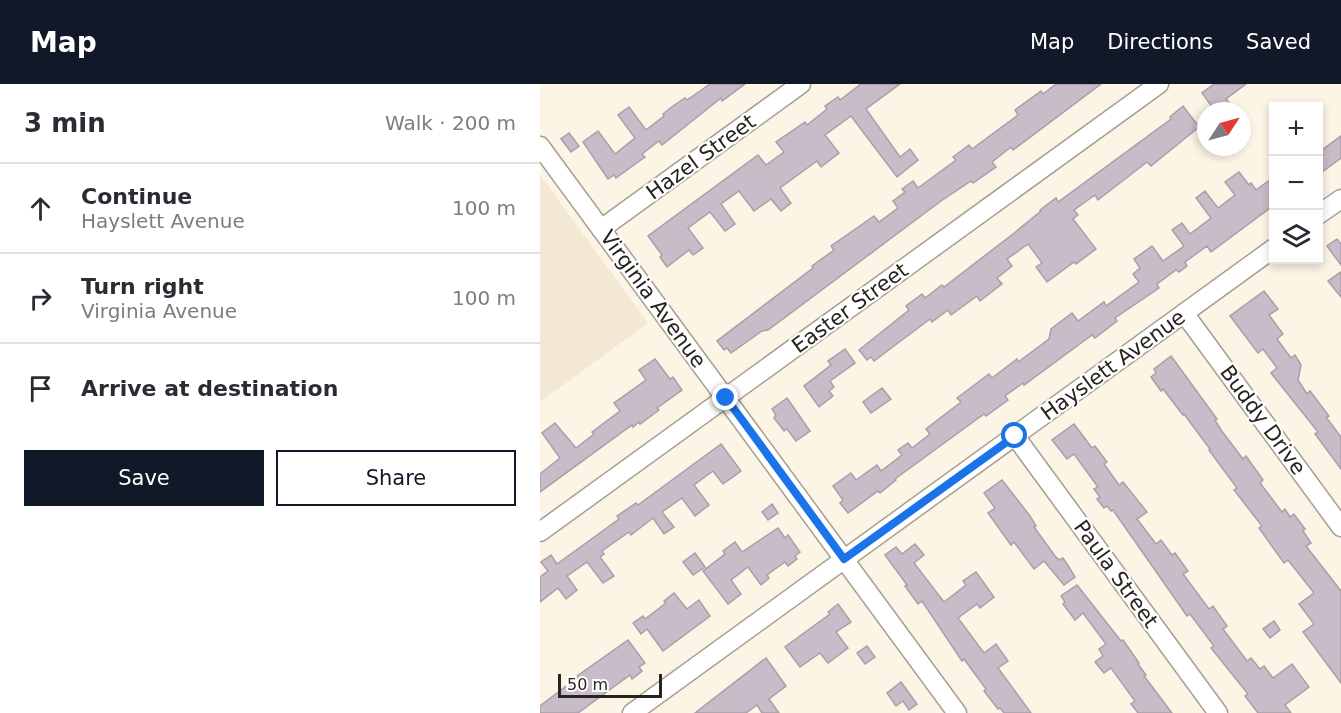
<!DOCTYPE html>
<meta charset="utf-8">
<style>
body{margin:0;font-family:"DejaVu Sans",sans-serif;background:#f2f2f3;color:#2b2b33}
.controls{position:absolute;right:18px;top:18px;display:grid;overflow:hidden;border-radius:0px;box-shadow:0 3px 9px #0003}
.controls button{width:54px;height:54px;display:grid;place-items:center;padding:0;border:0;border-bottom:2px solid #e1e1e2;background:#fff;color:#2b2b33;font:30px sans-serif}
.compass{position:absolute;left:657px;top:18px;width:54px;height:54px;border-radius:50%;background:#fff;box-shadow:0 3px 9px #0003;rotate:54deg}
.scale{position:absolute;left:18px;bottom:15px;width:104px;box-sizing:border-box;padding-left:6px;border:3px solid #27241f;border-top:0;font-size:16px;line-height:21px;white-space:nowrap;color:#27241f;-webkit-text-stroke:4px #fff;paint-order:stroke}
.stop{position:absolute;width:18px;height:18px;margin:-14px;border:4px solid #1a73e8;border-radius:50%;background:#fff}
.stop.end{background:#1a73e8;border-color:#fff;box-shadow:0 2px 6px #0008}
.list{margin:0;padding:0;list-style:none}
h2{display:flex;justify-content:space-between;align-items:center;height:78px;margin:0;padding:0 24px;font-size:26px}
h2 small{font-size:20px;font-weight:400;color:#7c7c81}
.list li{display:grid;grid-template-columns:39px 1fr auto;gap:18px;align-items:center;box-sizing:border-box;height:90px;padding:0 24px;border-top:2px solid #e1e1e2}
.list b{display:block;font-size:22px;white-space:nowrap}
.list p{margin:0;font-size:20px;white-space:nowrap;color:#7c7c81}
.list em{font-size:20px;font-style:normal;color:#7c7c81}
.actions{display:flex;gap:12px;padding:18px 24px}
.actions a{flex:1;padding:14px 0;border:2px solid #111827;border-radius:0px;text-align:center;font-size:21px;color:#111827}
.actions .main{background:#111827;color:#fff}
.icon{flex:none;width:33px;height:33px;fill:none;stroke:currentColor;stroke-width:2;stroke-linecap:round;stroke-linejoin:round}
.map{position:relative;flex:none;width:801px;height:629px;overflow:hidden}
header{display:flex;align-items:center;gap:36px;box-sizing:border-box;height:84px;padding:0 30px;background:#111827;color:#fff}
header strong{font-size:28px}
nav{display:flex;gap:33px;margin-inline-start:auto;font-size:21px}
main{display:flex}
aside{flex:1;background:#fff}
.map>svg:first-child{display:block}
.built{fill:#f3e8d3}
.building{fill:#c7bcc7;stroke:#a99ea9;stroke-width:1.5}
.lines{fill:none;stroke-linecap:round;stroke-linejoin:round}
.minor-casing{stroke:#a59f92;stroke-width:21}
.minor{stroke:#fff;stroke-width:18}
.route{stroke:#1a73e8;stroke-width:8}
.labels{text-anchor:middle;stroke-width:4.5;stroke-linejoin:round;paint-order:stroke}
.street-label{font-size:21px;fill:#27241f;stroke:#fff}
</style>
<header>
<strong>Map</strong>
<nav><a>Map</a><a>Directions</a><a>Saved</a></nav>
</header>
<main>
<aside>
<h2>3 min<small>Walk · 200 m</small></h2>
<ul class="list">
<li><svg class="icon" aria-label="ahead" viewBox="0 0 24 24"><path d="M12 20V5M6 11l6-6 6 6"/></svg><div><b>Continue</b><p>Hayslett Avenue</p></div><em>100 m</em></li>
<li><svg class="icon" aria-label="right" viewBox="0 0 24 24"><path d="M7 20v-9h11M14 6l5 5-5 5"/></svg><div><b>Turn right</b><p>Virginia Avenue</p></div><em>100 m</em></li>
<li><svg class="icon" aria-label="arrive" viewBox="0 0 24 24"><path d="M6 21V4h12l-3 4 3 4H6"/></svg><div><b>Arrive at destination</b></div></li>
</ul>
<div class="actions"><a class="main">Save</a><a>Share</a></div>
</aside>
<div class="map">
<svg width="801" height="629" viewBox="0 0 801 629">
<rect width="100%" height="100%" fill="#fcf5e6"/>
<path class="built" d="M 0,91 L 108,239 L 0,318 Z"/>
<g class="building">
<path d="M 170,0 L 205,0 L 182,17 L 181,14 L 122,61 L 119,57 L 102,70 L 105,73 L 76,94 L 74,91 L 68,95 L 43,58 L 58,47 L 75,70 L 95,54 L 78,31 L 89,23 L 106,46 L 124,32 L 123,30 L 133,22 L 145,14 L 147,16 Z"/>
<path d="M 321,0 L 360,0 L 326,25 L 360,73 L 370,65 L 378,76 L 357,93 L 311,32 L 285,51 L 299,69 L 281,83 L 277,77 L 240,104 L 251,119 L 241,127 L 231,115 L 214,127 L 199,107 L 181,120 L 195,140 L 185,147 L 170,128 L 148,144 L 163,164 L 153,171 L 149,166 L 127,183 L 120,173 L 122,171 L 108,152 L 218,71 L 226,81 L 244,68 L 236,58 L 265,38 L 267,41 L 287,25 L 285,22 L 298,13 L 300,16 Z"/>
<path d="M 516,0 L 561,0 L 473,66 L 471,63 L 452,78 L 456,83 L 433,99 L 431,97 L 401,117 L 228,246 L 222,247 L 191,269 L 187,264 L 184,266 L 177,257 L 273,184 L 272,182 L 294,166 L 291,162 L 314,146 L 334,132 L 339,138 L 358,124 L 353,117 L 365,108 L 362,105 L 373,97 L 378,104 L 416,76 L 413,73 L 429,61 L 432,65 L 478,31 L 475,26 L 501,7 L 503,10 Z"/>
<path d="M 674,0 L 706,0 L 686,15 L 691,21 L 684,27 L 675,27 L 662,9 Z"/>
<path d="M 643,22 L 659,43 L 611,82 L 607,78 L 558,116 L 555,111 L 534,126 L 538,131 L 533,135 L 556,165 L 536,180 L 534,178 L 507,198 L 496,183 L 502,179 L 488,160 L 467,175 L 472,182 L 457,194 L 462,200 L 440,217 L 437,212 L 411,231 L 408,226 L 392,238 L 390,235 L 334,277 L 331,273 L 327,276 L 319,266 L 369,226 L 366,222 L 382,210 L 385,214 L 402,201 L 404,203 L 473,150 L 501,127 L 500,126 L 516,114 L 518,118 L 631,35 L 630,33 Z"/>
<path d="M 29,49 L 39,62 L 31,68 L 21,55 Z"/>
<path d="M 801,52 L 801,74 L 778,91 L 778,69 Z"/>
<path d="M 699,88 L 709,101 L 711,99 L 716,106 L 734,93 L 734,121 L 671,168 L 667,162 L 645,178 L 647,182 L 639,188 L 636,186 L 617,200 L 619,204 L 575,234 L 577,237 L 555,254 L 552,251 L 484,301 L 483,299 L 465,312 L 468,316 L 446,332 L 444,330 L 355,395 L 356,396 L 340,409 L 338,407 L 308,429 L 300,419 L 303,416 L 293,402 L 311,389 L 316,396 L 337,381 L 341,387 L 362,371 L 358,366 L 368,359 L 372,364 L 390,350 L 386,345 L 421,318 L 417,314 L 449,290 L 452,294 L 477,275 L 478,278 L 509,255 L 511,245 L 532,229 L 538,237 L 564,218 L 566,222 L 599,198 L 593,190 L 600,184 L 594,175 L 612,162 L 623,177 L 644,162 L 632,146 L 642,139 L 650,150 L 671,134 L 656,114 L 665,107 L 678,124 L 695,111 L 685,98 Z"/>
<path d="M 797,155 L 801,160 L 801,181 L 787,162 Z"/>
<path d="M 801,188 L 801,213 L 788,197 Z"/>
<path d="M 724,207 L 738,225 L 729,231 L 743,250 L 737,255 L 751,274 L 755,271 L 761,281 L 758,296 L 767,310 L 770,307 L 789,332 L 786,333 L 801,353 L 801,385 L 775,350 L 778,348 L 731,289 L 737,284 L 723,265 L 718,269 L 690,232 Z"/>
<path d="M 305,265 L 315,279 L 290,297 L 294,303 L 289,307 L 293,312 L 279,323 L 264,302 L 291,281 L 288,277 Z"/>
<path d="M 631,272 L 677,335 L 675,336 L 681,346 L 703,375 L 706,372 L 723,396 L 720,399 L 742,428 L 745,425 L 750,433 L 754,430 L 765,445 L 763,447 L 771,459 L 766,462 L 801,507 L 801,599 L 763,548 L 774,540 L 759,520 L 774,509 L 748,476 L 744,479 L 719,444 L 722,442 L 694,406 L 697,404 L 669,366 L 670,365 L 644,330 L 643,331 L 623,305 L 621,307 L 611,293 L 616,289 L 614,285 Z"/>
<path d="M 115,275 L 130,295 L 133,293 L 142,306 L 117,324 L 119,326 L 100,340 L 99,338 L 93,343 L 92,341 L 0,408 L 0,390 L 20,374 L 2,349 L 15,339 L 36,364 L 54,350 L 52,348 L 80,327 L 74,319 L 106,296 L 99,286 Z"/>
<path d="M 342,304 L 351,315 L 331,329 L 323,318 Z"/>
<path d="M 247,314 L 270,347 L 256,357 L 247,345 L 244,347 L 234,334 L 236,331 L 232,325 Z"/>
<path d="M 534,340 L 552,364 L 555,362 L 567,378 L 564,380 L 579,401 L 583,398 L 607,428 L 597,435 L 616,460 L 621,456 L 632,471 L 635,469 L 648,487 L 643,490 L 669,525 L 673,522 L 687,542 L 683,545 L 707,577 L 711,574 L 720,585 L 724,582 L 733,594 L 752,580 L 769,603 L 745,621 L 751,629 L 718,629 L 705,612 L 708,610 L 671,564 L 674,562 L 650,530 L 647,532 L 573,426 L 571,427 L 567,422 L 564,424 L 557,415 L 560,413 L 554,405 L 558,403 L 534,370 L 527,375 L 512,356 Z"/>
<path d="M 181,360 L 201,387 L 183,400 L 173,387 L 154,401 L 169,421 L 155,432 L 142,414 L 122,428 L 134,443 L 124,450 L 113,434 L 91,451 L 89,448 L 62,467 L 64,470 L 60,473 L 74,492 L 63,499 L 47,478 L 27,492 L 37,506 L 26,515 L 18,504 L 0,518 L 0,493 L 8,487 L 1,478 L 11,471 L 17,480 L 79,435 L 77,432 L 96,419 L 98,421 Z"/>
<path d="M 462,396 L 490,432 L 496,442 L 494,443 L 515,472 L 519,476 L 523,474 L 529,483 L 535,493 L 524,501 L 504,477 L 494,485 L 474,458 L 471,461 L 448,429 L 455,424 L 444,409 Z"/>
<path d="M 232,420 L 238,429 L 228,436 L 222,428 Z"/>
<path d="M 238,444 L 245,454 L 248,451 L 260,468 L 255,472 L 257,475 L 248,482 L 245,478 L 227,491 L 229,494 L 221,501 L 208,483 L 191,496 L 201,510 L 188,520 L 163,487 L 185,470 L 183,467 L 195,458 L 202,468 Z"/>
<path d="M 375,460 L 384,471 L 374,479 L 404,518 L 426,501 L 423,497 L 436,488 L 454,513 L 440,524 L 437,520 L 418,534 L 444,569 L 456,560 L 468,577 L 458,584 L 491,629 L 464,629 L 460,624 L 458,625 L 444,607 L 446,605 L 424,575 L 422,577 L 382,517 L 378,520 L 365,502 L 367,501 L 345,471 L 356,463 L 362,470 Z"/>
<path d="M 155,469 L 165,483 L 153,491 L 143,478 Z"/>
<path d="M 537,501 L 581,557 L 583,556 L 599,579 L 598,580 L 606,591 L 604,592 L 632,629 L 598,629 L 591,620 L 595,617 L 571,584 L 564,589 L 555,578 L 563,572 L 559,565 L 566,560 L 543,529 L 535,536 L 523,520 L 525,518 L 521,512 Z"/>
<path d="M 134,509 L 147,525 L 159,516 L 170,532 L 123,567 L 107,545 L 101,550 L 93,539 L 103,532 L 105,535 L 126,519 L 124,517 Z"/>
<path d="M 298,520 L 311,538 L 296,548 L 308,564 L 288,579 L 280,569 L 260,583 L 245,563 L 290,530 L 288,528 Z"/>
<path d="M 734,537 L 740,546 L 730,554 L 723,545 Z"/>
<path d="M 88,556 L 105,579 L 99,583 L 102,587 L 92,595 L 90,591 L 38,629 L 0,629 L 0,622 L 38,593 L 37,592 Z"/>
<path d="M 327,562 L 335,573 L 325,580 L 317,569 Z"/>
<path d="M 226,574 L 246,602 L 229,615 L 239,629 L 222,629 L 217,621 L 206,629 L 155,629 Z"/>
<path d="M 361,598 L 377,620 L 369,626 L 363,617 L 356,622 L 347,609 Z"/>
</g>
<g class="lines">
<g class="minor-casing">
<g id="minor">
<path d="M 0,62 L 417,629"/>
<path d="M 778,131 L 801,115"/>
<path d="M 61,145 L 261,0"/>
<path d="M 644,229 L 801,443"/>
<path d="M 475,352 L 678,629"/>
<path d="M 0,448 L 619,0"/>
<path d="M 92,629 L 734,164"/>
</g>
</g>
<use href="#minor" class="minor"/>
</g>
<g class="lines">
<path class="route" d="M 186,314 L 304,475 L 475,352"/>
</g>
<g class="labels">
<g class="street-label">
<text transform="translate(161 73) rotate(-36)" y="7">Hazel Street</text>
<text transform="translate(113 215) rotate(54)" y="7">Virginia Avenue</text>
<text transform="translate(310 224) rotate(-36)" y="7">Easter Street</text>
<text transform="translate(573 281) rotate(-36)" y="7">Hayslett Avenue</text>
<text transform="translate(723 336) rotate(54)" y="7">Buddy Drive</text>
<text transform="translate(576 490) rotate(54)" y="7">Paula Street</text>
</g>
</g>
</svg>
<div class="controls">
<button>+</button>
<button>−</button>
<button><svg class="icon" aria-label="layers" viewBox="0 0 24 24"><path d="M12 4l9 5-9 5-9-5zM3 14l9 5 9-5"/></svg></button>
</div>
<svg class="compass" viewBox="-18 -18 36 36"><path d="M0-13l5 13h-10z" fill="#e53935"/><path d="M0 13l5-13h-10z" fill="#7c7c81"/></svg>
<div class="scale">50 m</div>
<div class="stop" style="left:475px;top:352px"></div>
<div class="stop end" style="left:186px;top:314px"></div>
</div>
</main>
